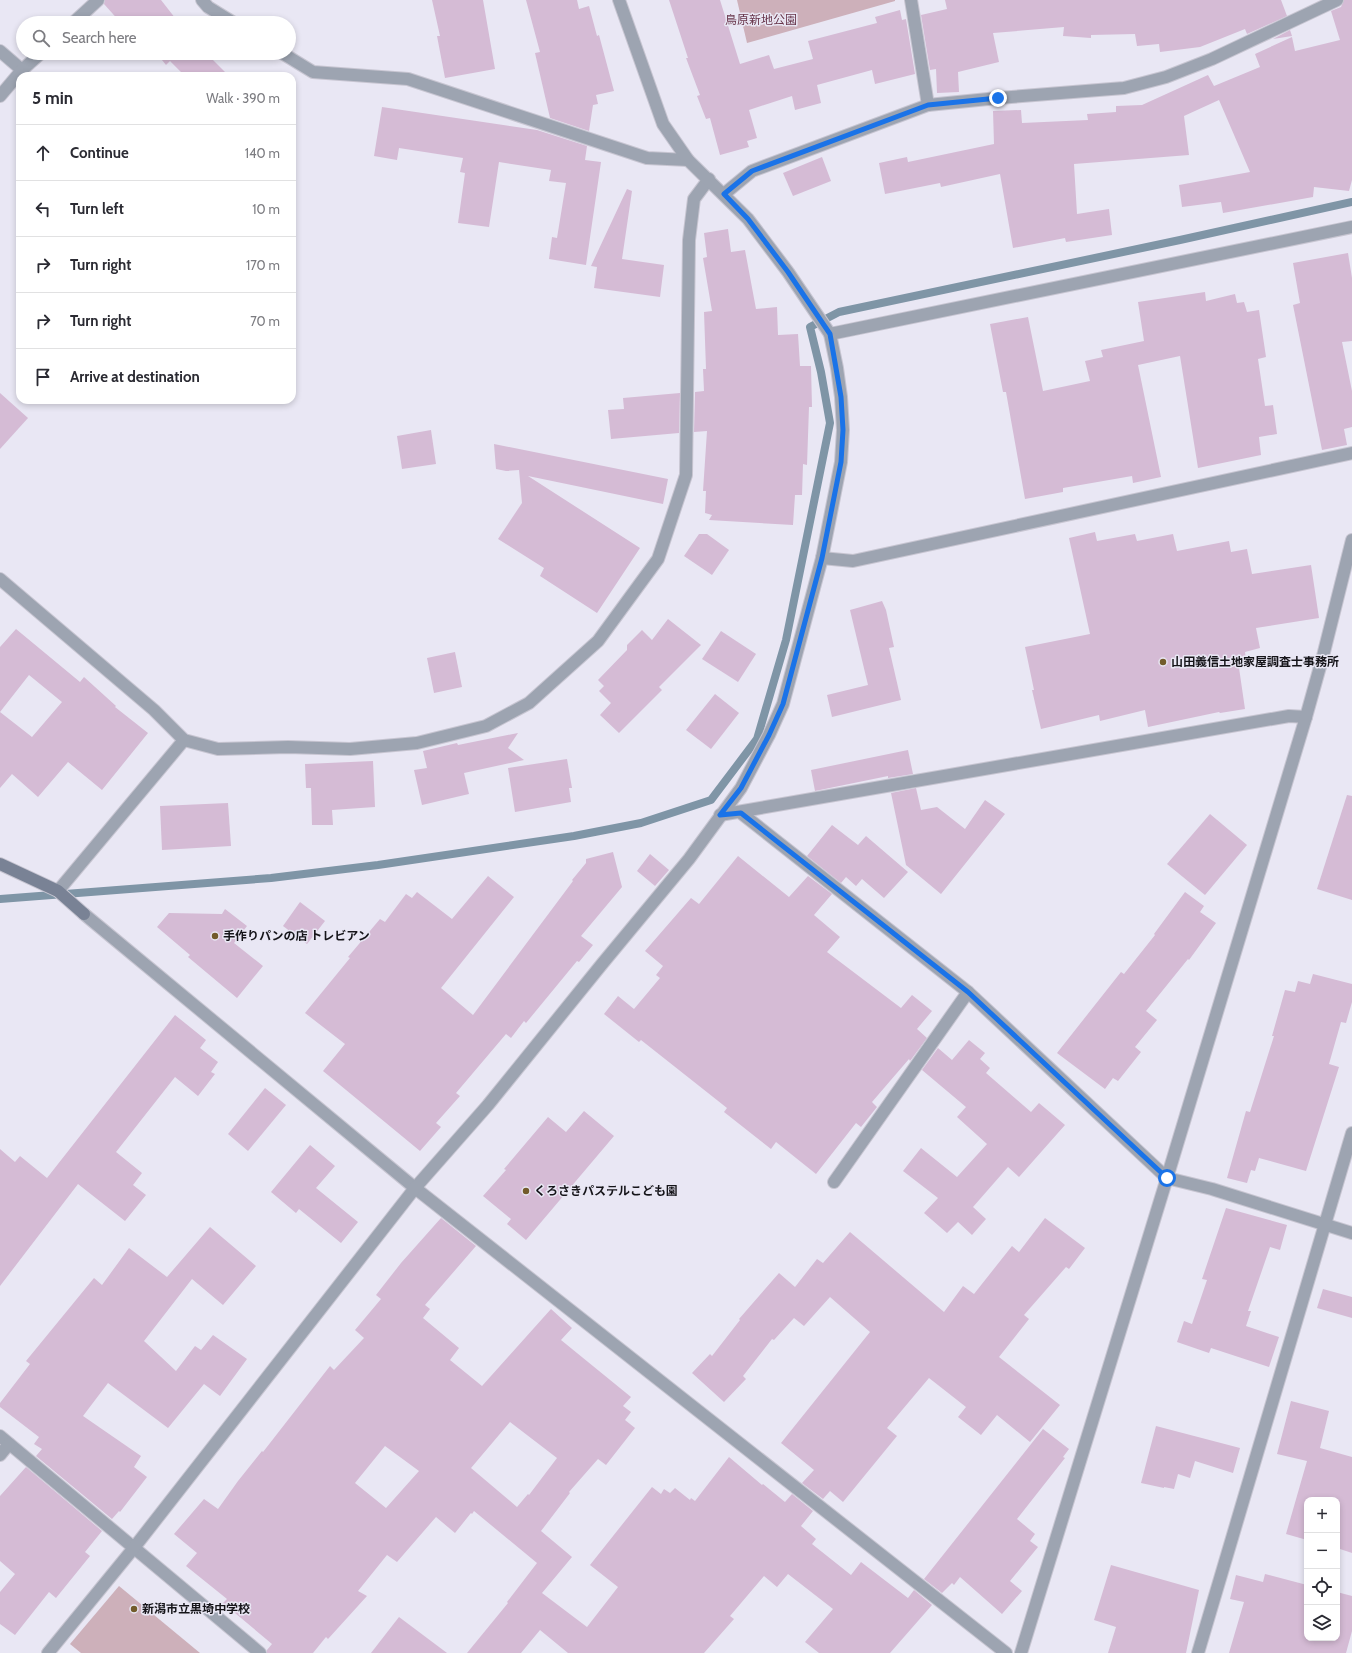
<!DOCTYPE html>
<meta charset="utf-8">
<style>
body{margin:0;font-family:Cabin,"Noto Sans JP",sans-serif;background:#f7f7f7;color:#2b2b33}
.controls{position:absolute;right:12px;bottom:12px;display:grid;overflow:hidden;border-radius:8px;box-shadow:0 2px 6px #0003}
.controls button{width:36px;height:36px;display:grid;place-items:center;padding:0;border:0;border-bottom:1px solid #e1e1e2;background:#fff;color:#2b2b33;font:20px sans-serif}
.stop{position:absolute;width:12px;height:12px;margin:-9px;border:3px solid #1a73e8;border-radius:50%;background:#fff}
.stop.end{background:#1a73e8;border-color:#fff;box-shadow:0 1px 4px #0008}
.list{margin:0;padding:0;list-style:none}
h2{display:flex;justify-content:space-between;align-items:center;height:52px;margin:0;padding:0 16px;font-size:17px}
h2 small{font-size:13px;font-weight:400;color:#7c7c81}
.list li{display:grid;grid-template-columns:26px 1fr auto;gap:12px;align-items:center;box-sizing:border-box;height:56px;padding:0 16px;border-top:1px solid #e1e1e2}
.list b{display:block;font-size:15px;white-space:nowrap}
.list em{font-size:13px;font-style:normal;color:#7c7c81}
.icon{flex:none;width:22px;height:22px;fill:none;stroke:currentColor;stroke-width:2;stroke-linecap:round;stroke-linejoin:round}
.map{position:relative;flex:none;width:1352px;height:1653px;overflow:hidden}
.search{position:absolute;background:#fff;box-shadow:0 2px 6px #0003;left:16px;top:16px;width:280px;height:44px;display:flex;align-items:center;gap:10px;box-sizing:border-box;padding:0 14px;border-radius:22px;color:#7c7c81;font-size:15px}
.panel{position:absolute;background:#fff;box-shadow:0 2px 6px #0003;left:16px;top:72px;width:280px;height:332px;border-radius:12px}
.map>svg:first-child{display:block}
.green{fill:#cdb0ba}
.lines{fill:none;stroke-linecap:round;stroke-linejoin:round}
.stream{stroke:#7f95a6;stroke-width:8}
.building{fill:#d5bbd5;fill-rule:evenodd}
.street-casing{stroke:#c7c5d1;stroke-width:14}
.secondary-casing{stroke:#c7c5d1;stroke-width:14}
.street{stroke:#9da4b1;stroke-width:12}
.secondary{stroke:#798295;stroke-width:12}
.route{stroke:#1a73e8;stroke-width:5}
.poi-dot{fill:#725b2b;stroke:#e9e7f4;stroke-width:1.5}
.labels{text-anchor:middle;stroke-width:3;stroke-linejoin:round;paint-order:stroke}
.park-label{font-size:12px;fill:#67354a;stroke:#e9e7f4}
.poi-label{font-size:12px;font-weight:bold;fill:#151419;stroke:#e9e7f4;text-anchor:start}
</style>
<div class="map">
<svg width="1352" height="1653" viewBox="0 0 1352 1653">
<rect width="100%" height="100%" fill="#e9e7f4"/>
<g class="green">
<path d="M 737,0 L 895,0 L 895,1 L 747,43 Z"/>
<path d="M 119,1586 L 200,1653 L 81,1653 L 70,1644 Z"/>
</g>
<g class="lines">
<path class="stream" d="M 0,899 L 271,878 L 378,865 L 574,836 L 641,823 L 711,800 L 757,739 L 786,640 L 830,423 L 821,372 L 810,327 L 839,312 L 1180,240 L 1352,202"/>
</g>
<g class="building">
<path d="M 105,0 L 161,0 L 179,23 L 121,23 L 104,4 Z"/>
<path d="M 432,0 L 483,0 L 495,69 L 445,78 L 437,36 L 440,36 Z"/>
<path d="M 526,0 L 577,0 L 579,9 L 589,6 L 597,36 L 599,35 L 614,91 L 596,95 L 598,104 L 593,105 L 589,131 L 550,118 L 535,53 L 540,52 Z"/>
<path d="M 669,0 L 720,0 L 740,64 L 769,55 L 774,69 L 813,59 L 808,41 L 877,23 L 875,17 L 900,10 L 902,20 L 906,19 L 915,74 L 875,84 L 872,70 L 817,85 L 821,103 L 795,110 L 792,96 L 749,110 L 757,138 L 747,141 L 749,147 L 720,155 L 710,118 L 706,119 L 697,96 L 700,95 L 686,58 L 688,58 Z"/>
<path d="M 945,0 L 1281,0 L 1287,16 L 1247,34 L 1245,29 L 1200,47 L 1160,52 L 1159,44 L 1137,46 L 1135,34 L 1091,35 L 1091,38 L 1063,36 L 1064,27 L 993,33 L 999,62 L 958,72 L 959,92 L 937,93 L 936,69 L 930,70 L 921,15 L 947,9 Z"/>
<path d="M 1344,0 L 1352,0 L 1352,180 L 1349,191 L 1314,187 L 1313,197 L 1223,213 L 1221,202 L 1182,207 L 1179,185 L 1250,172 L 1219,100 L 1184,116 L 1189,155 L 1074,164 L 1077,214 L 1109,209 L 1112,235 L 1066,242 L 1065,238 L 1013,248 L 1000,174 L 941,187 L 940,183 L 885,194 L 879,163 L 907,157 L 908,162 L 994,144 L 993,111 L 1021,110 L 1022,123 L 1088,120 L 1087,114 L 1116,112 L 1116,106 L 1142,105 L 1208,75 L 1214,86 L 1260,67 L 1255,54 L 1292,37 L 1295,51 L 1340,40 L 1331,11 L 1341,7 Z"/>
<path d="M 1290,30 L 1292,36 L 1273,39 Z"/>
<path d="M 148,53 L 206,53 L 229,76 L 185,76 L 170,61 L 166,65 L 158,55 L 153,59 Z"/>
<path d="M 382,107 L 537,130 L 587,146 L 585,160 L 601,162 L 586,265 L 549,259 L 552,237 L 557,238 L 566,183 L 549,181 L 551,170 L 499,162 L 489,227 L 458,223 L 465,173 L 460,172 L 463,158 L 399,148 L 397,160 L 374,156 Z"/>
<path d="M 822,157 L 831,181 L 793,196 L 783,173 Z"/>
<path d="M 627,189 L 632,191 L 622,259 L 664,265 L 660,297 L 594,288 L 597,267 L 591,266 Z"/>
<path d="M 728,229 L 731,252 L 745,250 L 756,309 L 777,307 L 778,335 L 798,334 L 800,366 L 811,366 L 812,407 L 809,407 L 807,465 L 803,464 L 802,495 L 795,495 L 793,525 L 709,520 L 712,515 L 705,513 L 706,491 L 703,491 L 707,431 L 694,432 L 695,392 L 704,391 L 703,369 L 706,369 L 704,312 L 712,311 L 703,258 L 707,257 L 704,233 Z"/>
<path d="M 1348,253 L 1352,278 L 1352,341 L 1342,342 L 1352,391 L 1352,427 L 1344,429 L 1347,445 L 1322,450 L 1293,305 L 1300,303 L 1293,263 Z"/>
<path d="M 1205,292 L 1206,301 L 1235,294 L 1237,303 L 1244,302 L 1247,312 L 1259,310 L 1266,357 L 1258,359 L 1265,406 L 1273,405 L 1277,434 L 1259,437 L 1261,455 L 1198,468 L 1180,356 L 1138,365 L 1161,477 L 1133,483 L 1132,476 L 1063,488 L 1063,492 L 1025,499 L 1006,392 L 1003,392 L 990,324 L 1028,317 L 1043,391 L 1090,381 L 1085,361 L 1103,357 L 1101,350 L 1144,341 L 1138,302 Z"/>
<path d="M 0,393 L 28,418 L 0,449 Z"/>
<path d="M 680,393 L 679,433 L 611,439 L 608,410 L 624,409 L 623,398 Z"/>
<path d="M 431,430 L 436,464 L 402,469 L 397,436 Z"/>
<path d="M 494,444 L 668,479 L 663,504 L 528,476 L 640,548 L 597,613 L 540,576 L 544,568 L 498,539 L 522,503 L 519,470 L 506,471 L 496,469 Z"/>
<path d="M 1095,532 L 1097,541 L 1135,534 L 1137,541 L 1173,534 L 1177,551 L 1229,541 L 1231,552 L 1247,549 L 1252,574 L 1311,565 L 1319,618 L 1256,628 L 1260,648 L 1245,652 L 1246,660 L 1238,661 L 1245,709 L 1220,713 L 1219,712 L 1148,727 L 1145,710 L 1100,721 L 1099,715 L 1041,729 L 1032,690 L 1034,690 L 1025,647 L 1090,634 L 1069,538 Z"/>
<path d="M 699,534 L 707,534 L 729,550 L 712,575 L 684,556 Z"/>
<path d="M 882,601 L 886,610 L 894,647 L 889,648 L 901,700 L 832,717 L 827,695 L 868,685 L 850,610 Z"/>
<path d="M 668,619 L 701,645 L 659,687 L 662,690 L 619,733 L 600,715 L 611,703 L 599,691 L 604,686 L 598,680 L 627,650 L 627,645 L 642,630 L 652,640 Z"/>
<path d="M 16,629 L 80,682 L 84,677 L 116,706 L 115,707 L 148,733 L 102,790 L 68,762 L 38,797 L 12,774 L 0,788 L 0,647 ZM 29,675 L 62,702 L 32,737 L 0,712 Z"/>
<path d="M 721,631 L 756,654 L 738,682 L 702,659 Z"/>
<path d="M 455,652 L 462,687 L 434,693 L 427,658 Z"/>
<path d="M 715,694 L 739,713 L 711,749 L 686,730 Z"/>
<path d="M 518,733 L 508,748 L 524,760 L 464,773 L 469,794 L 422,805 L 414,770 L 427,768 L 423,751 L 457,743 L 458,745 Z"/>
<path d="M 908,750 L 913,774 L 888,778 L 888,776 L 815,791 L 811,770 Z"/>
<path d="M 567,759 L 572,788 L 569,788 L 571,802 L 515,812 L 508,768 Z"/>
<path d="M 373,761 L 375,807 L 332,810 L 333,825 L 312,825 L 311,788 L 306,788 L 305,764 Z"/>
<path d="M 916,788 L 921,810 L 937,807 L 965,829 L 985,800 L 1005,814 L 941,894 L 906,865 L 891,793 Z"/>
<path d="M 1347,795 L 1352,796 L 1352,900 L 1317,889 Z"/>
<path d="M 228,803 L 231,846 L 162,850 L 160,806 Z"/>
<path d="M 1210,814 L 1247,845 L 1205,895 L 1167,864 Z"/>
<path d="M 832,825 L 858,845 L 866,836 L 908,872 L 884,898 L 862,879 L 856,886 L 846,877 L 841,883 L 807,856 Z"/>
<path d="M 613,852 L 622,887 L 581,936 L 593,945 L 579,962 L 577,961 L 526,1023 L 524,1021 L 511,1038 L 506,1034 L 456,1093 L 460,1096 L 436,1123 L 441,1127 L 420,1151 L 323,1071 L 345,1044 L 305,1013 L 350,958 L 348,957 L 380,919 L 385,922 L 406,894 L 412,898 L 417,892 L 452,919 L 488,876 L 514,897 L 441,988 L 473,1015 L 573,881 L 572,880 L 586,863 L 586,859 Z"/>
<path d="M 650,854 L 669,870 L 655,886 L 637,871 Z"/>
<path d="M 738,856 L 789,897 L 808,876 L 832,894 L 814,915 L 840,937 L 827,952 L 901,1008 L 912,995 L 932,1011 L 917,1029 L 927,1038 L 910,1061 L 909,1059 L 872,1102 L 877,1107 L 861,1127 L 856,1123 L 816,1174 L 776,1142 L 771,1149 L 724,1112 L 727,1108 L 641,1040 L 639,1042 L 604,1014 L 618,996 L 634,1009 L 660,978 L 656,975 L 663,966 L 645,951 L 691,898 L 699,904 Z"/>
<path d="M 1185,892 L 1204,906 L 1200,912 L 1216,923 L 1189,960 L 1188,959 L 1146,1011 L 1157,1020 L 1135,1047 L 1141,1052 L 1118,1081 L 1113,1078 L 1105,1089 L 1057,1053 L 1121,972 L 1124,974 L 1155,935 L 1154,934 Z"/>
<path d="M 300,902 L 325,921 L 307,944 L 283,926 Z"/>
<path d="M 225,909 L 247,926 L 234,943 L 263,966 L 237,998 L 188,957 L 190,955 L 157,927 L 169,913 L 222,914 Z"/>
<path d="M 1313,974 L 1352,984 L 1352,1002 L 1346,1023 L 1341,1022 L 1329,1064 L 1339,1067 L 1306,1171 L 1259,1158 L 1255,1171 L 1251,1170 L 1247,1183 L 1227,1178 L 1246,1111 L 1250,1112 L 1274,1036 L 1272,1036 L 1285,990 L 1295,992 L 1298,981 L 1310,984 Z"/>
<path d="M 175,1015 L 206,1040 L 200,1048 L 218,1062 L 211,1072 L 215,1074 L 198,1096 L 175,1077 L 116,1152 L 142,1173 L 133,1185 L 146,1195 L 125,1221 L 78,1184 L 0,1286 L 0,1149 L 15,1162 L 20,1156 L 47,1178 Z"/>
<path d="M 969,1040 L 985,1053 L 980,1059 L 990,1068 L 986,1073 L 1031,1112 L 1039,1103 L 1065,1125 L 1019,1177 L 1008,1167 L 973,1207 L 986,1219 L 972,1235 L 958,1222 L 947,1233 L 924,1213 L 938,1198 L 903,1171 L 921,1148 L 957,1177 L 987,1144 L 957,1117 L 966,1107 L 922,1070 L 938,1048 L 952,1060 Z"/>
<path d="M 265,1088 L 286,1105 L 248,1151 L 228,1134 Z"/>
<path d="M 584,1111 L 614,1136 L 526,1240 L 507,1224 L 511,1219 L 483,1196 L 506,1170 L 504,1169 L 548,1117 L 566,1132 Z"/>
<path d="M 310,1145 L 335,1166 L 316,1188 L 358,1222 L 341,1243 L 299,1209 L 296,1213 L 271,1192 Z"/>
<path d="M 1226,1208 L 1287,1225 L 1280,1250 L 1270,1247 L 1248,1311 L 1251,1311 L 1246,1326 L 1279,1337 L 1269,1367 L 1211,1348 L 1209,1353 L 1177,1342 L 1184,1321 L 1192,1324 L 1207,1280 L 1202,1279 Z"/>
<path d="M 441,1218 L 476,1246 L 425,1305 L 430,1309 L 423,1318 L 459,1348 L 450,1360 L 482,1386 L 551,1309 L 572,1328 L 561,1340 L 631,1397 L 623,1406 L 631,1412 L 625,1420 L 635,1428 L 606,1465 L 598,1459 L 569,1492 L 570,1493 L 541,1531 L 572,1557 L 542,1593 L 587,1627 L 618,1587 L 590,1565 L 652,1487 L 661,1494 L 664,1489 L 670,1493 L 675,1488 L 690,1500 L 691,1498 L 695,1501 L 729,1457 L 762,1485 L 763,1484 L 785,1502 L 792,1494 L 813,1511 L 801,1526 L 816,1539 L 812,1544 L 851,1575 L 861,1562 L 908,1598 L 914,1590 L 932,1605 L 890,1653 L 819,1653 L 805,1642 L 833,1609 L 788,1574 L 777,1587 L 764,1576 L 730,1616 L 734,1619 L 704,1653 L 568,1653 L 540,1630 L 521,1653 L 467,1653 L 508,1603 L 507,1602 L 537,1563 L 474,1511 L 472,1514 L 471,1513 L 455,1533 L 436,1517 L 397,1562 L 387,1555 L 358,1591 L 367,1596 L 328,1639 L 326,1637 L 313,1653 L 267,1653 L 267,1650 L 272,1644 L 223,1603 L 227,1599 L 186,1566 L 197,1553 L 174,1534 L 204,1499 L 218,1509 L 238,1481 L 262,1451 L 263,1452 L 330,1366 L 334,1370 L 364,1338 L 355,1330 L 381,1299 L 376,1295 L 401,1263 ZM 510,1422 L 557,1458 L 529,1495 L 528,1494 L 517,1507 L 471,1468 ZM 385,1446 L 419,1471 L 386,1508 L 355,1483 Z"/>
<path d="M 1045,1218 L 1085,1248 L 1069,1269 L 1066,1267 L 1024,1315 L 1029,1319 L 999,1357 L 1060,1405 L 1030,1442 L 997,1415 L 981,1435 L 958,1417 L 966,1407 L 929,1378 L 887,1428 L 897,1436 L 843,1502 L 830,1491 L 823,1499 L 802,1483 L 814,1470 L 781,1443 L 870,1332 L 830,1297 L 804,1326 L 794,1318 L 774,1340 L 772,1339 L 743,1376 L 746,1379 L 724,1402 L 692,1373 L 710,1354 L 712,1356 L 740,1320 L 739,1319 L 779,1273 L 795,1287 L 817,1259 L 823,1263 L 850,1232 L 944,1312 L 963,1286 L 974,1294 L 1012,1246 L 1019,1252 Z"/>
<path d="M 210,1227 L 256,1266 L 223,1305 L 192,1279 L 144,1341 L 176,1371 L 195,1346 L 201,1350 L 213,1335 L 247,1359 L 220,1396 L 204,1384 L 168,1428 L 108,1383 L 83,1416 L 141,1456 L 134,1467 L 147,1477 L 120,1512 L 119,1511 L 112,1519 L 36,1456 L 42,1449 L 34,1444 L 39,1437 L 0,1407 L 0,1403 L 30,1364 L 26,1361 L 94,1278 L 102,1285 L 129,1248 L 167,1277 Z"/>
<path d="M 1323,1289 L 1352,1297 L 1352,1318 L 1317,1308 Z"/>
<path d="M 1291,1401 L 1329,1411 L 1320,1448 L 1352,1457 L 1352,1553 L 1337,1548 L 1337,1500 L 1307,1500 L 1307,1540 L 1286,1534 L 1307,1461 L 1277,1454 Z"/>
<path d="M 1156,1426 L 1240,1448 L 1233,1473 L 1195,1461 L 1190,1478 L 1178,1474 L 1174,1489 L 1164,1487 L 1164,1488 L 1141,1483 Z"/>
<path d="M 1043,1429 L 1069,1449 L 1063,1457 L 1065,1458 L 1017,1519 L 1035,1534 L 1030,1541 L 1038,1547 L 1010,1581 L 1022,1591 L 1002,1614 L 960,1577 L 954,1585 L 952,1583 L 942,1593 L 924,1579 Z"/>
<path d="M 26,1467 L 102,1531 L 85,1552 L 90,1556 L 56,1598 L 49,1592 L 15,1635 L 0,1624 L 0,1592 L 15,1574 L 0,1561 L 0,1496 Z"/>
<path d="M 1111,1565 L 1199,1590 L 1186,1653 L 1108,1653 L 1116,1627 L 1094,1620 Z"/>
<path d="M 1265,1574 L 1307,1585 L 1307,1638 L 1337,1638 L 1337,1592 L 1352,1596 L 1352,1631 L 1346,1653 L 1229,1653 L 1244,1602 L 1230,1599 L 1236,1575 L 1263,1582 Z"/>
<path d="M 399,1617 L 447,1653 L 371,1653 Z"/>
</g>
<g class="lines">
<g class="street-casing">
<g id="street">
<path d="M 202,0 L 208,7 L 234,23"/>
<path d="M 911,0 L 928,105"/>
<path d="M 73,23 L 98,0"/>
<path d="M 0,51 L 22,70"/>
<path d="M 282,53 L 313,72 L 408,79 L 647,158 L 688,160"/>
<path d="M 0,96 L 22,70 L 41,53"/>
<path d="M 724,194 L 752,171 L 928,105 L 998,98 L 1124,88 L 1166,77 L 1212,59 L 1337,0"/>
<path d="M 830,334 L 1352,227"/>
<path d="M 822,558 L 853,561 L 1352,453"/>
<path d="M 0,579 L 154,710 L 184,740 L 218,749 L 288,747 L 350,749 L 417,743 L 486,726 L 529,703 L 598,641 L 658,559 L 686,475 L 689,240 L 694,199 L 709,179"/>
<path d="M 741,813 L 968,992 L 1167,1178 L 1212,1189 L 1352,1233"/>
<path d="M 720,815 L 1289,716 L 1306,717"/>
<path d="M 58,891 L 184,740"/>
<path d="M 84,914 L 415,1188 L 1006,1653"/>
<path d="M 834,1182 L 968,992"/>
<path d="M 0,1436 L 260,1653"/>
<path d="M 0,1455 L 9,1444"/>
<path d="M 48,1653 L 133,1549 L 415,1188 L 488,1105 L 602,964 L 689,859 L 741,788 L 769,735 L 783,704 L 822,558 L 841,462 L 843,430 L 841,397 L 837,368 L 830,334 L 788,272 L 748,219 L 688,160 L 663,124 L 619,0"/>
<path d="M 1021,1653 L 1167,1178 L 1306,717 L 1323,656 L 1352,540"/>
<path d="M 1198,1653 L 1352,1133"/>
</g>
</g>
<g class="secondary-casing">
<path id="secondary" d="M 0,864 L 58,891 L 84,914"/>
</g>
<use href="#street" class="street"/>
<use href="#secondary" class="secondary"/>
</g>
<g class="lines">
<path class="route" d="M 998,98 L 928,105 L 752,171 L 724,194 L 748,219 L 788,272 L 830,334 L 841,397 L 843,430 L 841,462 L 822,558 L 783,704 L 769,735 L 741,788 L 720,815 L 741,813 L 968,992 L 1167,1178"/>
</g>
<g class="poi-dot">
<circle cx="1163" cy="662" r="4"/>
<circle cx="215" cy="936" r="4"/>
<circle cx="526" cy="1191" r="4"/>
<circle cx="134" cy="1609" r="4"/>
</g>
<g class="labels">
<g class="park-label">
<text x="761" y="24">鳥原新地公園</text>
</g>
<g class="poi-label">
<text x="1171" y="666">山田義信土地家屋調査士事務所</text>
<text x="223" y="940">手作りパンの店 トレビアン</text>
<text x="534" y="1195">くろさきパステルこども園</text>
<text x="142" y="1613">新潟市立黒埼中学校</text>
</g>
</g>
</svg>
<div class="controls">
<button>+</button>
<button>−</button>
<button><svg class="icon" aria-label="locate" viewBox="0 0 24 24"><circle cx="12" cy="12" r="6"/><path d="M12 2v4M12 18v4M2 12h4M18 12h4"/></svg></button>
<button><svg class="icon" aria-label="layers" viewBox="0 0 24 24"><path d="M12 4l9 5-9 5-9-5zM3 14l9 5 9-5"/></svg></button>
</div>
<div class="stop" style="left:1167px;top:1178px"></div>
<div class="stop end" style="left:998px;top:98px"></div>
<div class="search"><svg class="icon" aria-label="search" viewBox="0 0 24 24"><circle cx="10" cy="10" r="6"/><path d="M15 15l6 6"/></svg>Search here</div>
<section class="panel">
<h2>5 min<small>Walk · 390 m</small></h2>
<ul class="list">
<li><svg class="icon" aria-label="ahead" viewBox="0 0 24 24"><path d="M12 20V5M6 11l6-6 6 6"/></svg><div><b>Continue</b></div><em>140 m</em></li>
<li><svg class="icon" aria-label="left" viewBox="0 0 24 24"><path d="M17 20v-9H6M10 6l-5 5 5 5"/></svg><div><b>Turn left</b></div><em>10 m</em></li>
<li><svg class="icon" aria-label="right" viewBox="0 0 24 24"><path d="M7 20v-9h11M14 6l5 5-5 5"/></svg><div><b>Turn right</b></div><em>170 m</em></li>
<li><svg class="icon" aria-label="right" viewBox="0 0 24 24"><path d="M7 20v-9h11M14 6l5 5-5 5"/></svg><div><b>Turn right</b></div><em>70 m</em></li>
<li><svg class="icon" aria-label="arrive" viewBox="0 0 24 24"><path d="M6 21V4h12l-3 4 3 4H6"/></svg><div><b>Arrive at destination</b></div></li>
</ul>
</section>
</div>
